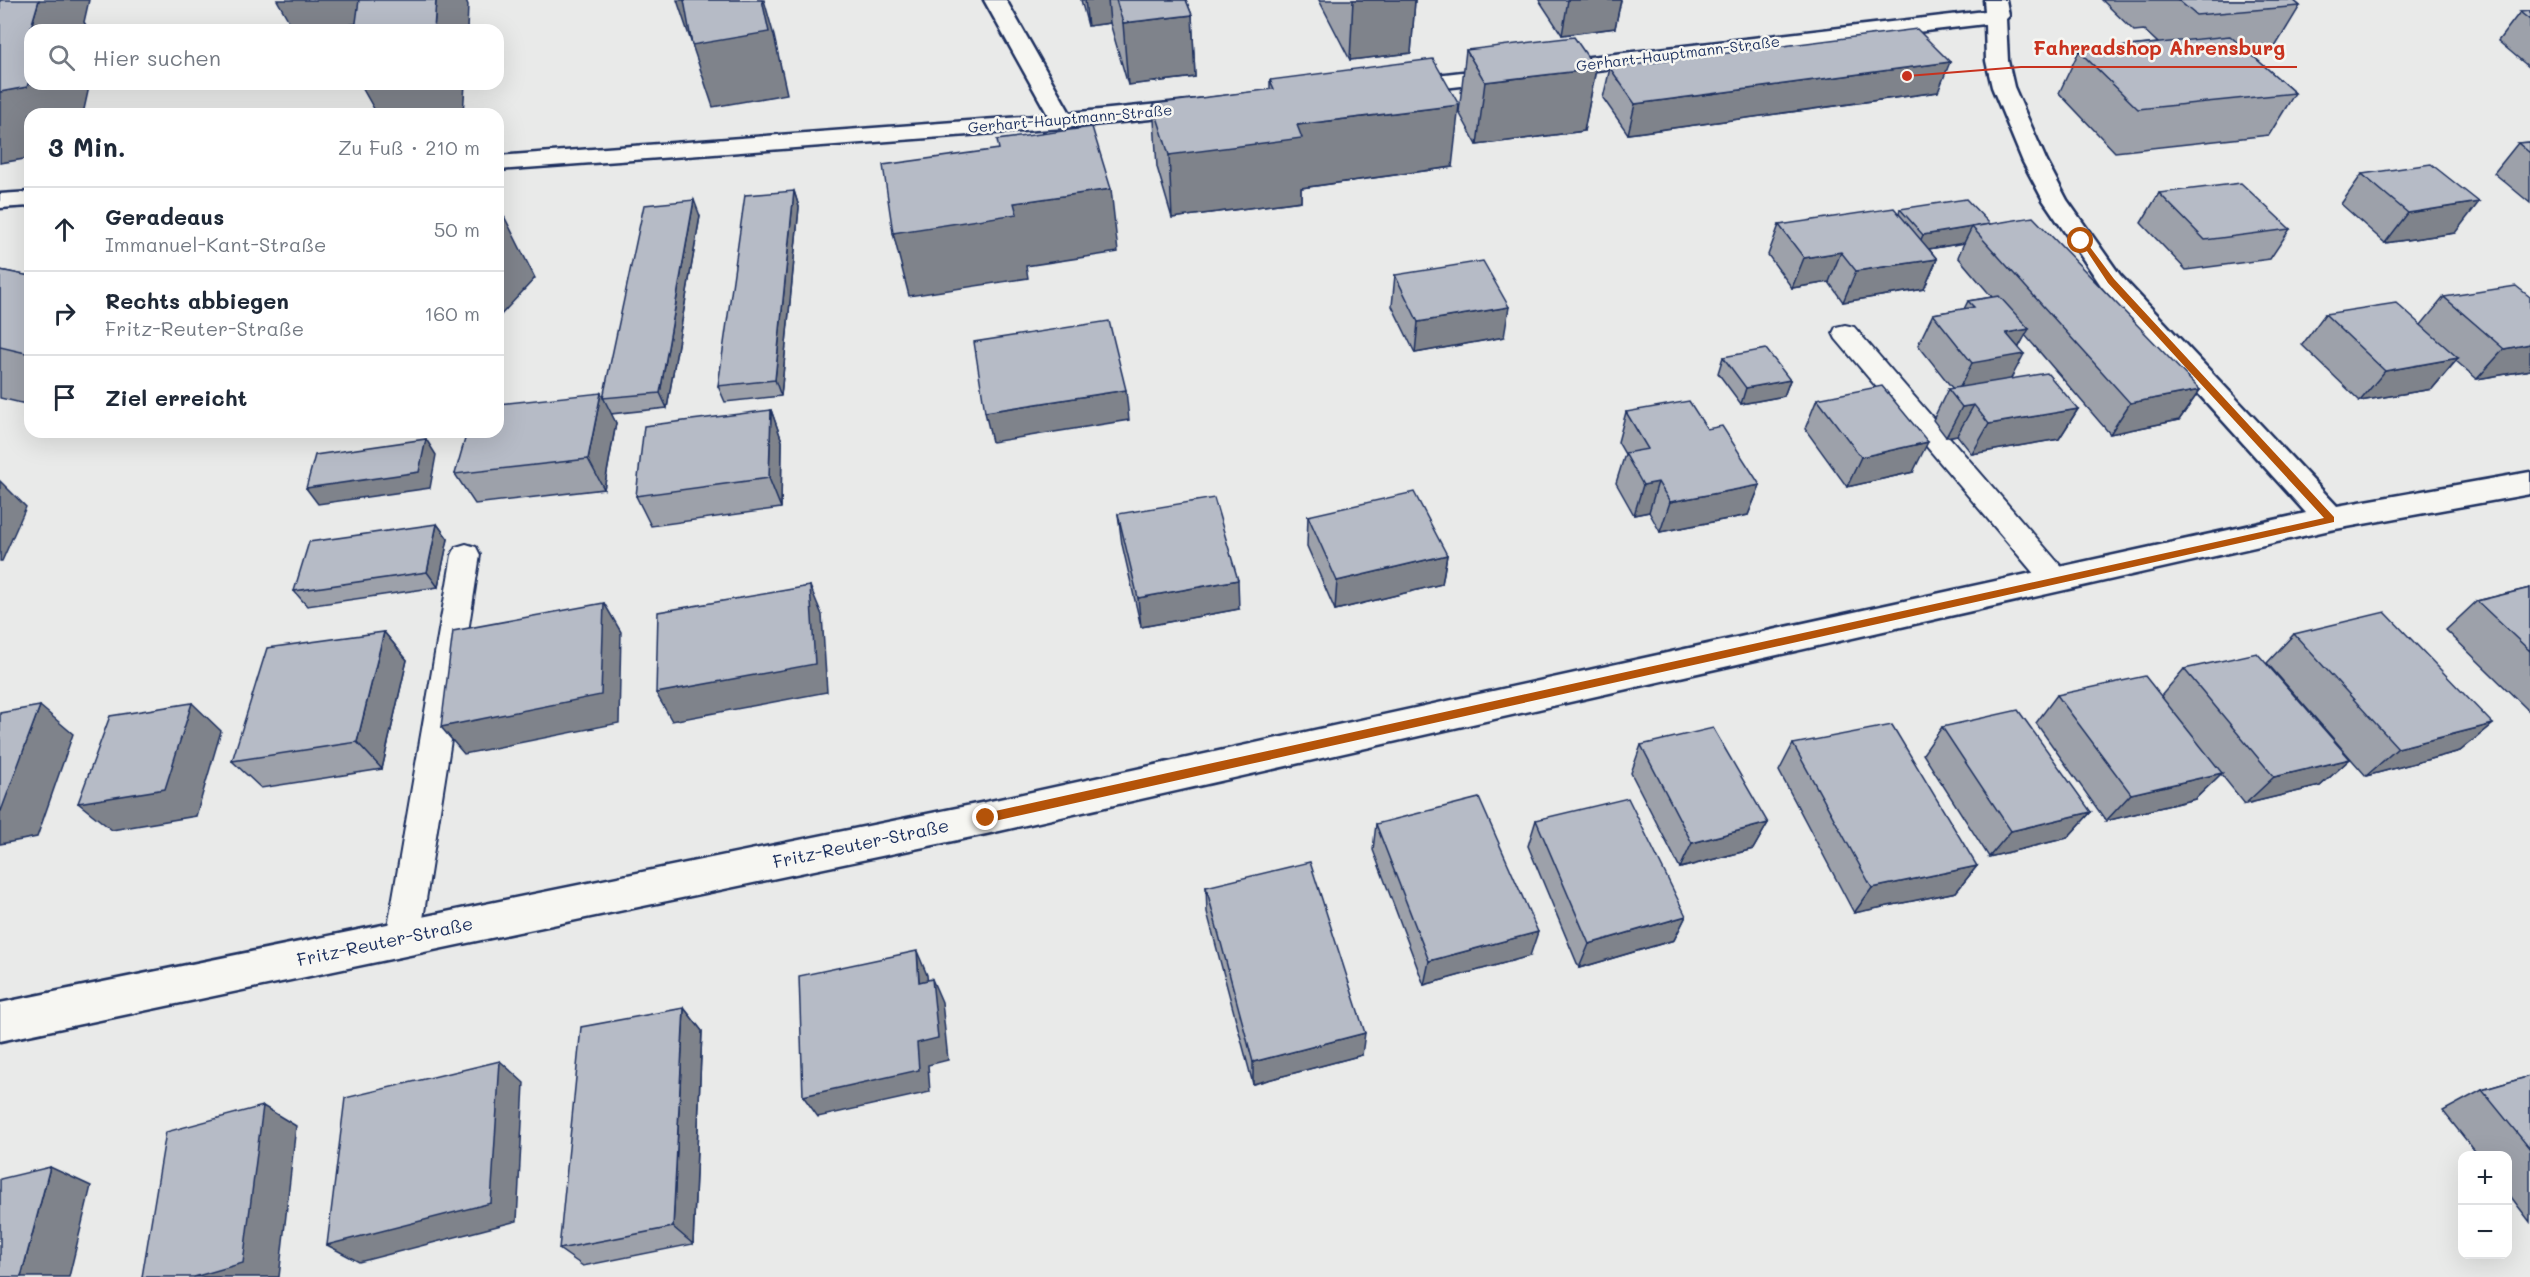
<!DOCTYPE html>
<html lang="de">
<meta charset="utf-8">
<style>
body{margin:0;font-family:Mali,sans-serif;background:#f6f6f7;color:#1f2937}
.controls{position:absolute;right:18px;bottom:18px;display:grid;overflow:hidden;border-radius:12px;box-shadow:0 6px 24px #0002}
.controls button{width:54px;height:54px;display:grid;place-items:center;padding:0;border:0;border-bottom:2px solid #e0e1e3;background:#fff;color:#1f2937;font:30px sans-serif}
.stop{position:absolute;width:18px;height:18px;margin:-14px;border:4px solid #b45309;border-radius:50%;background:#fff}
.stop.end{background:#b45309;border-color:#fff;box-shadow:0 2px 6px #0008}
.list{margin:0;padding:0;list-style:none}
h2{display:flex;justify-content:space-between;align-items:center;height:78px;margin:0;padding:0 24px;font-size:26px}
h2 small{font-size:20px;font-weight:400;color:#747a83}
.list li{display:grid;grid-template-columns:39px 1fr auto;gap:18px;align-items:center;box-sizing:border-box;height:84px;padding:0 24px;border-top:2px solid #e0e1e3}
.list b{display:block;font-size:22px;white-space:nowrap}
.list p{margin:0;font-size:20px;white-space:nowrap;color:#747a83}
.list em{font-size:20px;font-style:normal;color:#747a83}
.icon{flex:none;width:33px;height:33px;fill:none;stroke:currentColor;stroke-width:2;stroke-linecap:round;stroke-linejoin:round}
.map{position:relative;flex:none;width:2530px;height:1277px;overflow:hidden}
.search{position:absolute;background:#fff;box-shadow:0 6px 24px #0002;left:24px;top:24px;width:480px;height:66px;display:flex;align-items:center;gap:15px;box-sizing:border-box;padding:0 21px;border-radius:18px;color:#747a83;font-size:22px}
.panel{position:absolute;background:#fff;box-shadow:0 6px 24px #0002;left:24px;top:108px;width:480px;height:330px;border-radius:18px}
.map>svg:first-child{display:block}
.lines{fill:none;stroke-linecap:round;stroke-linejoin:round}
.service-casing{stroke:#1b2f5e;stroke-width:4}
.minor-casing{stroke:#1b2f5e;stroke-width:5}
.service{fill:#f6f6f2;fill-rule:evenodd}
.minor{fill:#f6f6f2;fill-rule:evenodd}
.wall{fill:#9da1aa;stroke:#1b2f5e;stroke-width:1.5}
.shaded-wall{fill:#7f838b;stroke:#1b2f5e;stroke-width:1.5}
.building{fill:#b6bbc6;stroke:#1b2f5e;stroke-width:1.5}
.route{fill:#b45309}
.labels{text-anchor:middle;stroke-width:5;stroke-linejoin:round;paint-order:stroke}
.far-street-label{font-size:15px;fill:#1b2f5e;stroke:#f6f6f2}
.street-label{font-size:18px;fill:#1b2f5e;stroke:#f6f6f2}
.leader{fill:none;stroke:#c8321e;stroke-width:2}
.callout-dot{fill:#c8321e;stroke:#f6f6f2;stroke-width:2}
.callout-label{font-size:20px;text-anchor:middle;font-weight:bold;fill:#c8321e;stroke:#f6f6f2;stroke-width:5;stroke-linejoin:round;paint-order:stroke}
</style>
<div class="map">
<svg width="2530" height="1277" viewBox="0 0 2530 1277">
<rect width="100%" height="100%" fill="#e9eae9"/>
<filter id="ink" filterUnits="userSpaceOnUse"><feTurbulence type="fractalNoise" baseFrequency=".0167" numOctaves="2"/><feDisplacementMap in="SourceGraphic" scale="12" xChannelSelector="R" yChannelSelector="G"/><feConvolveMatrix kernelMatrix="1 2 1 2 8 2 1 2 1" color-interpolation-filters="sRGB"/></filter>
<g filter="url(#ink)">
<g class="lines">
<g class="service-casing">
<g id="service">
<path d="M 1845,325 L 1854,327 L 2066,572 L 2071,580 L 2066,588 L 2056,591 L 2046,588 L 1836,339 L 1833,333 L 1836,327 Z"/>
<path d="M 466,544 L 476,547 L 480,555 L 420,938 L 415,949 L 403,954 L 391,949 L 386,938 L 452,555 L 456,547 Z"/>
</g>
</g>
<g class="minor-casing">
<g id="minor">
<path d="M 984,0 L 1006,0 L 1070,113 L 1199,100 L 1207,102 L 1211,107 L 1207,112 L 1199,114 L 1063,128 L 498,170 L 498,156 L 1048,115 Z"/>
<path d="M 1984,0 L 2006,0 L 2009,16 L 2006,19 L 2008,61 L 2014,87 L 2047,162 L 2067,200 L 2120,275 L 2337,506 L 2530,472 L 2530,494 L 2330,530 L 986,834 L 0,1041 L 0,1003 L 986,802 L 2306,513 L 2102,287 L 2043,200 L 2023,162 L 1992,87 L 1986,61 L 1985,24 L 1402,93 L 1394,91 L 1391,86 L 1394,81 L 1402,79 L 1985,11 Z"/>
<path d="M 30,192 L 30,206 L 0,208 L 0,194 Z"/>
</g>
</g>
<use href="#service" class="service"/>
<use href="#minor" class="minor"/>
</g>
<g class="wall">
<path d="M 1081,0 L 1186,0 L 1192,15 L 1195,77 L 1128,85 L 1110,23 L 1088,26 Z"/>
<path d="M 1319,0 L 1415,0 L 1411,53 L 1350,60 Z"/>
<path d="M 1539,0 L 1621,0 L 1615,28 L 1562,35 Z"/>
<path d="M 2102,0 L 2293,0 L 2300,6 L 2275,47 L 2246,50 L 2295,93 L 2269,135 L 2115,152 L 2059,93 L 2079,51 L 2158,43 L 2144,30 L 2134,31 Z"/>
<path d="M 2530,11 L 2530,68 L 2498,41 L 2520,12 Z"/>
<path d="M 1466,50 L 1596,69 L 1584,131 L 1477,145 L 1459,112 Z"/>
<path d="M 1610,68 L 1938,92 L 1628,134 L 1603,98 Z"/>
<path d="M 1270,80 L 1452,167 L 1301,188 L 1301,201 L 1172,218 L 1157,167 L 1153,104 L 1270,90 Z"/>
<path d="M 2530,142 L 2530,203 L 2494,173 L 2518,143 Z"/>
<path d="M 2362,174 L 2455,233 L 2385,243 L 2341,204 Z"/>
<path d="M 794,191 L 799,207 L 781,396 L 725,402 L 718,386 Z"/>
<path d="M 2159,193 L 2290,229 L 2270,259 L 2186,270 L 2141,223 Z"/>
<path d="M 1900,209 L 1990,224 L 2200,390 L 2179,420 L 2110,434 L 2025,335 L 2019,347 L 2010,379 L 2078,409 L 2059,439 L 1972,454 L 1957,435 L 1946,437 L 1933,420 L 1948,389 L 1953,389 L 1918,345 L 1933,314 L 1964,309 L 1968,301 L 1992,297 L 1958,257 L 1964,243 L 1929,249 L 1937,259 L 1924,289 L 1843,302 L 1829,282 L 1792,288 L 1768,255 L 1779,225 L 1899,213 Z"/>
<path d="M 700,216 L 667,408 L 611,414 L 616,423 L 604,489 L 475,504 L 455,474 L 601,393 L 603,397 Z"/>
<path d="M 0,270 L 30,276 L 30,405 L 0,398 Z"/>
<path d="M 1395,275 L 1504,337 L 1415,353 L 1392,306 Z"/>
<path d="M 2444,297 L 2530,370 L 2477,379 L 2456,361 L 2432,389 L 2360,401 L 2302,345 L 2325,314 L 2421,325 Z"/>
<path d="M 1723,357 L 1790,380 L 1784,396 L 1741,404 L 1718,373 Z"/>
<path d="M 1817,399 L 1913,472 L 1847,487 L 1805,429 Z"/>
<path d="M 771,410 L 782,441 L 781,508 L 651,526 L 636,496 Z"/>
<path d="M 1626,412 L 1707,429 L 1760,485 L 1748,515 L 1660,532 L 1649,512 L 1634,515 L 1616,483 L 1625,454 L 1618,442 Z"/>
<path d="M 1118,514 L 1239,609 L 1141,627 L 1122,544 Z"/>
<path d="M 1308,516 L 1447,555 L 1442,584 L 1335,610 L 1307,546 Z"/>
<path d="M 437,524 L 448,539 L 438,587 L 307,606 L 294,591 Z"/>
<path d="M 2530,588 L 2530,712 L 2446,630 L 2477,601 Z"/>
<path d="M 384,632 L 407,660 L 382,769 L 261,788 L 232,761 Z"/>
<path d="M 2294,634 L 2493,724 L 2460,751 L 2366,776 L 2267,663 Z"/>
<path d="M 2184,669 L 2350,759 L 2320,786 L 2245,804 L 2221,774 L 2195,799 L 2106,821 L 2036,723 L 2057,695 L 2161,696 Z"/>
<path d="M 1942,727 L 2091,812 L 2067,838 L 1989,857 L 1923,754 Z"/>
<path d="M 1793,744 L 1977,866 L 1956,892 L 1854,913 L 1779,771 Z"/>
<path d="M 1641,745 L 1768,823 L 1753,849 L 1680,868 L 1631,773 Z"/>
<path d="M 1536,820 L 1686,916 L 1674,940 L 1579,968 L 1528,846 Z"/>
<path d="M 1376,824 L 1530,956 L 1424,985 L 1373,850 Z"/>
<path d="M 1206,887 L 1362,1055 L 1253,1084 L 1207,912 Z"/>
<path d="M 684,1008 L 702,1031 L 693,1244 L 583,1266 L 559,1249 Z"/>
<path d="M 2530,1076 L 2530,1222 L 2508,1193 L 2508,1155 L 2478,1155 L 2443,1111 L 2482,1090 Z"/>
</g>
<g class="shaded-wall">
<path d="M 39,0 L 89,0 L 84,22 L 89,30 L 34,30 L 31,27 Z"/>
<path d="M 277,0 L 369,0 L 367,22 L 313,30 L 294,30 Z"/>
<path d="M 436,0 L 466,0 L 468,5 L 467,30 L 434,30 Z"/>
<path d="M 677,0 L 764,0 L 774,36 L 787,94 L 713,107 Z"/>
<path d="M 1085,0 L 1108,0 L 1110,23 L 1088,26 Z"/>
<path d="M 1353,0 L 1415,0 L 1411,53 L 1350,60 Z"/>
<path d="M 1568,0 L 1621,0 L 1615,28 L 1562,35 Z"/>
<path d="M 1192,15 L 1195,77 L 1128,85 L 1123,23 Z"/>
<path d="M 1950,62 L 1938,92 L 1628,134 L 1635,104 Z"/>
<path d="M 1596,69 L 1584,131 L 1477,145 L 1485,82 Z"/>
<path d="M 30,78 L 30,84 L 87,84 L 89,87 L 83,114 L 30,114 L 30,158 L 0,163 L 0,92 Z"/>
<path d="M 360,84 L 465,84 L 463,114 L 377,114 Z"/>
<path d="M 1459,105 L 1452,167 L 1301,188 L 1301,201 L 1172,218 L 1169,155 L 1297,125 Z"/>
<path d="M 1111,189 L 1118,252 L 1026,266 L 1028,278 L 909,296 L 893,233 L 1014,203 Z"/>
<path d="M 794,191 L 799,207 L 781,396 L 775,380 Z"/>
<path d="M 694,200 L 700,216 L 667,408 L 660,393 Z"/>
<path d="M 2479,202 L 2455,233 L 2385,243 L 2408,213 Z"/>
<path d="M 503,214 L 535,278 L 498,318 L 498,220 Z"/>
<path d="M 1972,227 L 1964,243 L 1916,251 L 1923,235 Z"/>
<path d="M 1841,252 L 1829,282 L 1792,288 L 1804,258 Z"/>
<path d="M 1937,259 L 1924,289 L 1843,302 L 1856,271 Z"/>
<path d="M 1509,307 L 1504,337 L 1415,353 L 1418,322 Z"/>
<path d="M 2029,329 L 2014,355 L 2024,354 L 2008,384 L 1957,393 L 1972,363 L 2006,333 Z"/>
<path d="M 2530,344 L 2530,370 L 2477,379 L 2504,349 Z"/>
<path d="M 2458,358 L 2432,389 L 2360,401 L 2385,371 Z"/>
<path d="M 1790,380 L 1784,396 L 1741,404 L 1746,388 Z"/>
<path d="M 1126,390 L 1129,420 L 992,442 L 985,412 Z"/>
<path d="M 2200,390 L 2179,420 L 2110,434 L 2130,403 Z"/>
<path d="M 601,393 L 616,423 L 604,489 L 588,459 Z"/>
<path d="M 1974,405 L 1957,435 L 1946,437 L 1962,407 Z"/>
<path d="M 2078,409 L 2059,439 L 1972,454 L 1989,424 Z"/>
<path d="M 771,410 L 782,441 L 781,508 L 769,478 Z"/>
<path d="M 426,439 L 436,455 L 430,488 L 318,504 L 306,488 Z"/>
<path d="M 1928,442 L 1913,472 L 1847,487 L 1861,457 Z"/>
<path d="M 0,481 L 26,507 L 2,561 L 0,561 Z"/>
<path d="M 1658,482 L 1649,512 L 1634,515 L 1643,485 Z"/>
<path d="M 1760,485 L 1748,515 L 1660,532 L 1670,502 Z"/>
<path d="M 437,524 L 448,539 L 438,587 L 427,572 Z"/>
<path d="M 1447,555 L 1442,584 L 1335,610 L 1337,581 Z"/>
<path d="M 1238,580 L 1239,609 L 1141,627 L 1138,598 Z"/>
<path d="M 810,586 L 822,615 L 827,692 L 672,721 L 656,693 Z"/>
<path d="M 604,603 L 621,632 L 619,723 L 464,754 L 441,727 Z"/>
<path d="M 384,632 L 407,660 L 382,769 L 357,742 Z"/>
<path d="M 192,703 L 221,731 L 196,816 L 112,830 L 78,803 Z"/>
<path d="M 40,706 L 73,734 L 37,837 L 0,844 L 0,811 Z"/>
<path d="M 2493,724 L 2460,751 L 2366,776 L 2398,748 Z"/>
<path d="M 2350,759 L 2320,786 L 2245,804 L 2274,777 Z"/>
<path d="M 2222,773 L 2195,799 L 2106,821 L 2131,794 Z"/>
<path d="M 2091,812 L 2067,838 L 1989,857 L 2011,831 Z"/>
<path d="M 1768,823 L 1753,849 L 1680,868 L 1692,843 Z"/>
<path d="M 1977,866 L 1956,892 L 1854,913 L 1872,888 Z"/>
<path d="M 1686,916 L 1674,940 L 1579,968 L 1589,944 Z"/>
<path d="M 1538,932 L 1530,956 L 1424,985 L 1429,961 Z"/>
<path d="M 917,951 L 927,975 L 930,1006 L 919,982 Z"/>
<path d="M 932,979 L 942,1002 L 948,1060 L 928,1065 L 930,1092 L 818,1117 L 803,1096 L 917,1043 Z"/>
<path d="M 684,1008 L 702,1031 L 693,1244 L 673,1227 Z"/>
<path d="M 1365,1033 L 1362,1055 L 1253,1084 L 1253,1062 Z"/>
<path d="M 500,1061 L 524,1083 L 517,1221 L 359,1262 L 327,1245 Z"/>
<path d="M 263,1106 L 296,1126 L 279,1277 L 194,1277 Z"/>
<path d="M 50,1167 L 91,1186 L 69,1277 L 21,1277 Z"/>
</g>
<g class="building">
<path d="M 0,0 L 39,0 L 31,27 L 45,25 L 43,30 L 30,30 L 30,78 L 27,87 L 0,92 Z"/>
<path d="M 359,0 L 436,0 L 434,30 L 355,30 Z"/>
<path d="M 684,0 L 762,0 L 769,32 L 692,45 Z"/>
<path d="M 1116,0 L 1186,0 L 1192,15 L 1123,23 Z"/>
<path d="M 2178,0 L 2293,0 L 2300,6 L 2196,15 Z"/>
<path d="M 2530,11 L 2530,20 L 2520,12 Z"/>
<path d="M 1917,29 L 1950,62 L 1635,104 L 1610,68 Z"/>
<path d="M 2230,36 L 2295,93 L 2138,109 L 2079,51 Z"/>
<path d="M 1574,37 L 1596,69 L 1485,82 L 1466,50 Z"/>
<path d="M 1433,59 L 1459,105 L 1297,125 L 1302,138 L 1169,155 L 1153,104 L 1274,89 L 1270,80 Z"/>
<path d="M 1092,127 L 1111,189 L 1014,203 L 1017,214 L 893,233 L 883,165 L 999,149 L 997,140 Z"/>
<path d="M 2530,142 L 2530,153 L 2518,143 Z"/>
<path d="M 2431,164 L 2479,202 L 2408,213 L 2362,174 Z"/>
<path d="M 2241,183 L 2290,229 L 2205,240 L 2159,193 Z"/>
<path d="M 794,191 L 775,380 L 718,386 L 745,195 Z"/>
<path d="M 1966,199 L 1990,224 L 1923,235 L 1900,209 Z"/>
<path d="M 694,200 L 660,393 L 603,398 L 644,205 Z"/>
<path d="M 1894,208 L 1937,259 L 1856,271 L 1841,252 L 1804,258 L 1779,225 Z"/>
<path d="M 498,213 L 503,214 L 498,220 Z"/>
<path d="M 2033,217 L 2200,390 L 2130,403 L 1972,227 Z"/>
<path d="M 1483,261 L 1509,307 L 1418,322 L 1395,275 Z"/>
<path d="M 0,270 L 30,276 L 30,354 L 0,347 Z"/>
<path d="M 2516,286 L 2530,297 L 2530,344 L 2504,349 L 2444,297 Z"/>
<path d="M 1999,296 L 2029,329 L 2006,333 L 2024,354 L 1972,363 L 1933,314 L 1974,307 L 1968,301 Z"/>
<path d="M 2396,303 L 2458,358 L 2385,371 L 2325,314 Z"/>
<path d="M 1109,321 L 1126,390 L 985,412 L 974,342 Z"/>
<path d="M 1766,349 L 1790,380 L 1746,388 L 1723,357 Z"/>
<path d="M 2047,373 L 2078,409 L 1989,424 L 1974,405 L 1962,407 L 1948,389 Z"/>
<path d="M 1882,386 L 1928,442 L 1861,457 L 1817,399 Z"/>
<path d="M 601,393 L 588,459 L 455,474 L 467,432 L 498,432 L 498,404 Z"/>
<path d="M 1689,401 L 1707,429 L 1722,426 L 1760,485 L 1670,502 L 1658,482 L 1643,485 L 1625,453 L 1648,449 L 1626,412 Z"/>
<path d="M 771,410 L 769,478 L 636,496 L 644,426 Z"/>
<path d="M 426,439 L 419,472 L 306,488 L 315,455 Z"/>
<path d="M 1414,492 L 1447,555 L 1337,581 L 1308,516 Z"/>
<path d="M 1214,498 L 1238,580 L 1138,598 L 1118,514 Z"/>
<path d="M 437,524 L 427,572 L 294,591 L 309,542 Z"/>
<path d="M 810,586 L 815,664 L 656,693 L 658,612 Z"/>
<path d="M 2530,588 L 2530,651 L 2477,601 Z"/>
<path d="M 604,603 L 601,695 L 441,727 L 453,631 Z"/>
<path d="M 2385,612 L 2493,724 L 2398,748 L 2294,634 Z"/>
<path d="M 384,632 L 357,742 L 232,761 L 267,648 Z"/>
<path d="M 2257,653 L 2350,759 L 2274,777 L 2184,669 Z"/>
<path d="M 2145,676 L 2222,773 L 2131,794 L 2057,695 Z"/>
<path d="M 192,703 L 165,789 L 78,803 L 110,716 Z"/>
<path d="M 40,706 L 1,811 L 0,811 L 0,713 Z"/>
<path d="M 2018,710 L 2091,812 L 2011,831 L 1942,727 Z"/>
<path d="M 1892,725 L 1977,866 L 1872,888 L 1793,744 Z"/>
<path d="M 1713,728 L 1768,823 L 1692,843 L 1641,745 Z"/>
<path d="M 1479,798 L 1538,932 L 1429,961 L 1376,824 Z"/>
<path d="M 1628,798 L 1686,916 L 1589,944 L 1536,820 Z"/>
<path d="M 1310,862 L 1365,1033 L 1253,1062 L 1206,887 Z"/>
<path d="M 917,951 L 919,982 L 932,979 L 938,1038 L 917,1043 L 919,1070 L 803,1096 L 799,976 Z"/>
<path d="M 684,1008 L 673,1227 L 559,1249 L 581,1027 Z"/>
<path d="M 500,1061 L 491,1203 L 327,1245 L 345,1098 Z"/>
<path d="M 2530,1076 L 2530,1149 L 2482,1090 Z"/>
<path d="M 263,1106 L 243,1263 L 194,1277 L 142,1277 L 166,1132 Z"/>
<path d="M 50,1167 L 21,1277 L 0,1277 L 0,1179 Z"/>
</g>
</g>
<path class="route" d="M 2079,239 L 2084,239 L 2114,279 L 2334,517 L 2334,522 L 986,823 L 982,821 L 982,815 L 986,813 L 2324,518 L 2108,283 Z"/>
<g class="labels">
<g class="far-street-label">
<text transform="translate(1678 54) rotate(-7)" y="5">Gerhart-Hauptmann-Straße</text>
<text transform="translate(1070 119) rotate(-5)" y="5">Gerhart-Hauptmann-Straße</text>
</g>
<g class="street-label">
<text transform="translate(861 844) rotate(-12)" y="6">Fritz-Reuter-Straße</text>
<text transform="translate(385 942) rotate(-12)" y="6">Fritz-Reuter-Straße</text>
</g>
</g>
<path class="leader" d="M1907 76L2021 67H2297"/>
<circle class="callout-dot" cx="1907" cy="76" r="6"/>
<g class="callout-label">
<text x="2159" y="55">Fahrradshop Ahrensburg</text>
</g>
</svg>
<div class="controls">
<button>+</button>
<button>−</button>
</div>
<div class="stop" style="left:2081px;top:241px"></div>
<div class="stop end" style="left:986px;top:818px"></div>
<div class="search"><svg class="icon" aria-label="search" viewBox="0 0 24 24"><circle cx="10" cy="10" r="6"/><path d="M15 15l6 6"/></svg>Hier suchen</div>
<section class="panel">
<h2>3 Min.<small>Zu Fuß · 210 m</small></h2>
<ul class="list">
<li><svg class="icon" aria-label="ahead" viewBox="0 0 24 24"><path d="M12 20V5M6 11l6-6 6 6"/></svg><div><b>Geradeaus</b><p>Immanuel-Kant-Straße</p></div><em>50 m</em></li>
<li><svg class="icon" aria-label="right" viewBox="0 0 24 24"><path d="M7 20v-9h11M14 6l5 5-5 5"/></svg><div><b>Rechts abbiegen</b><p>Fritz-Reuter-Straße</p></div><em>160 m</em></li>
<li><svg class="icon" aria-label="arrive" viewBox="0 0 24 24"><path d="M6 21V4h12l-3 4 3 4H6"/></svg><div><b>Ziel erreicht</b></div></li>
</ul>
</section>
</div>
